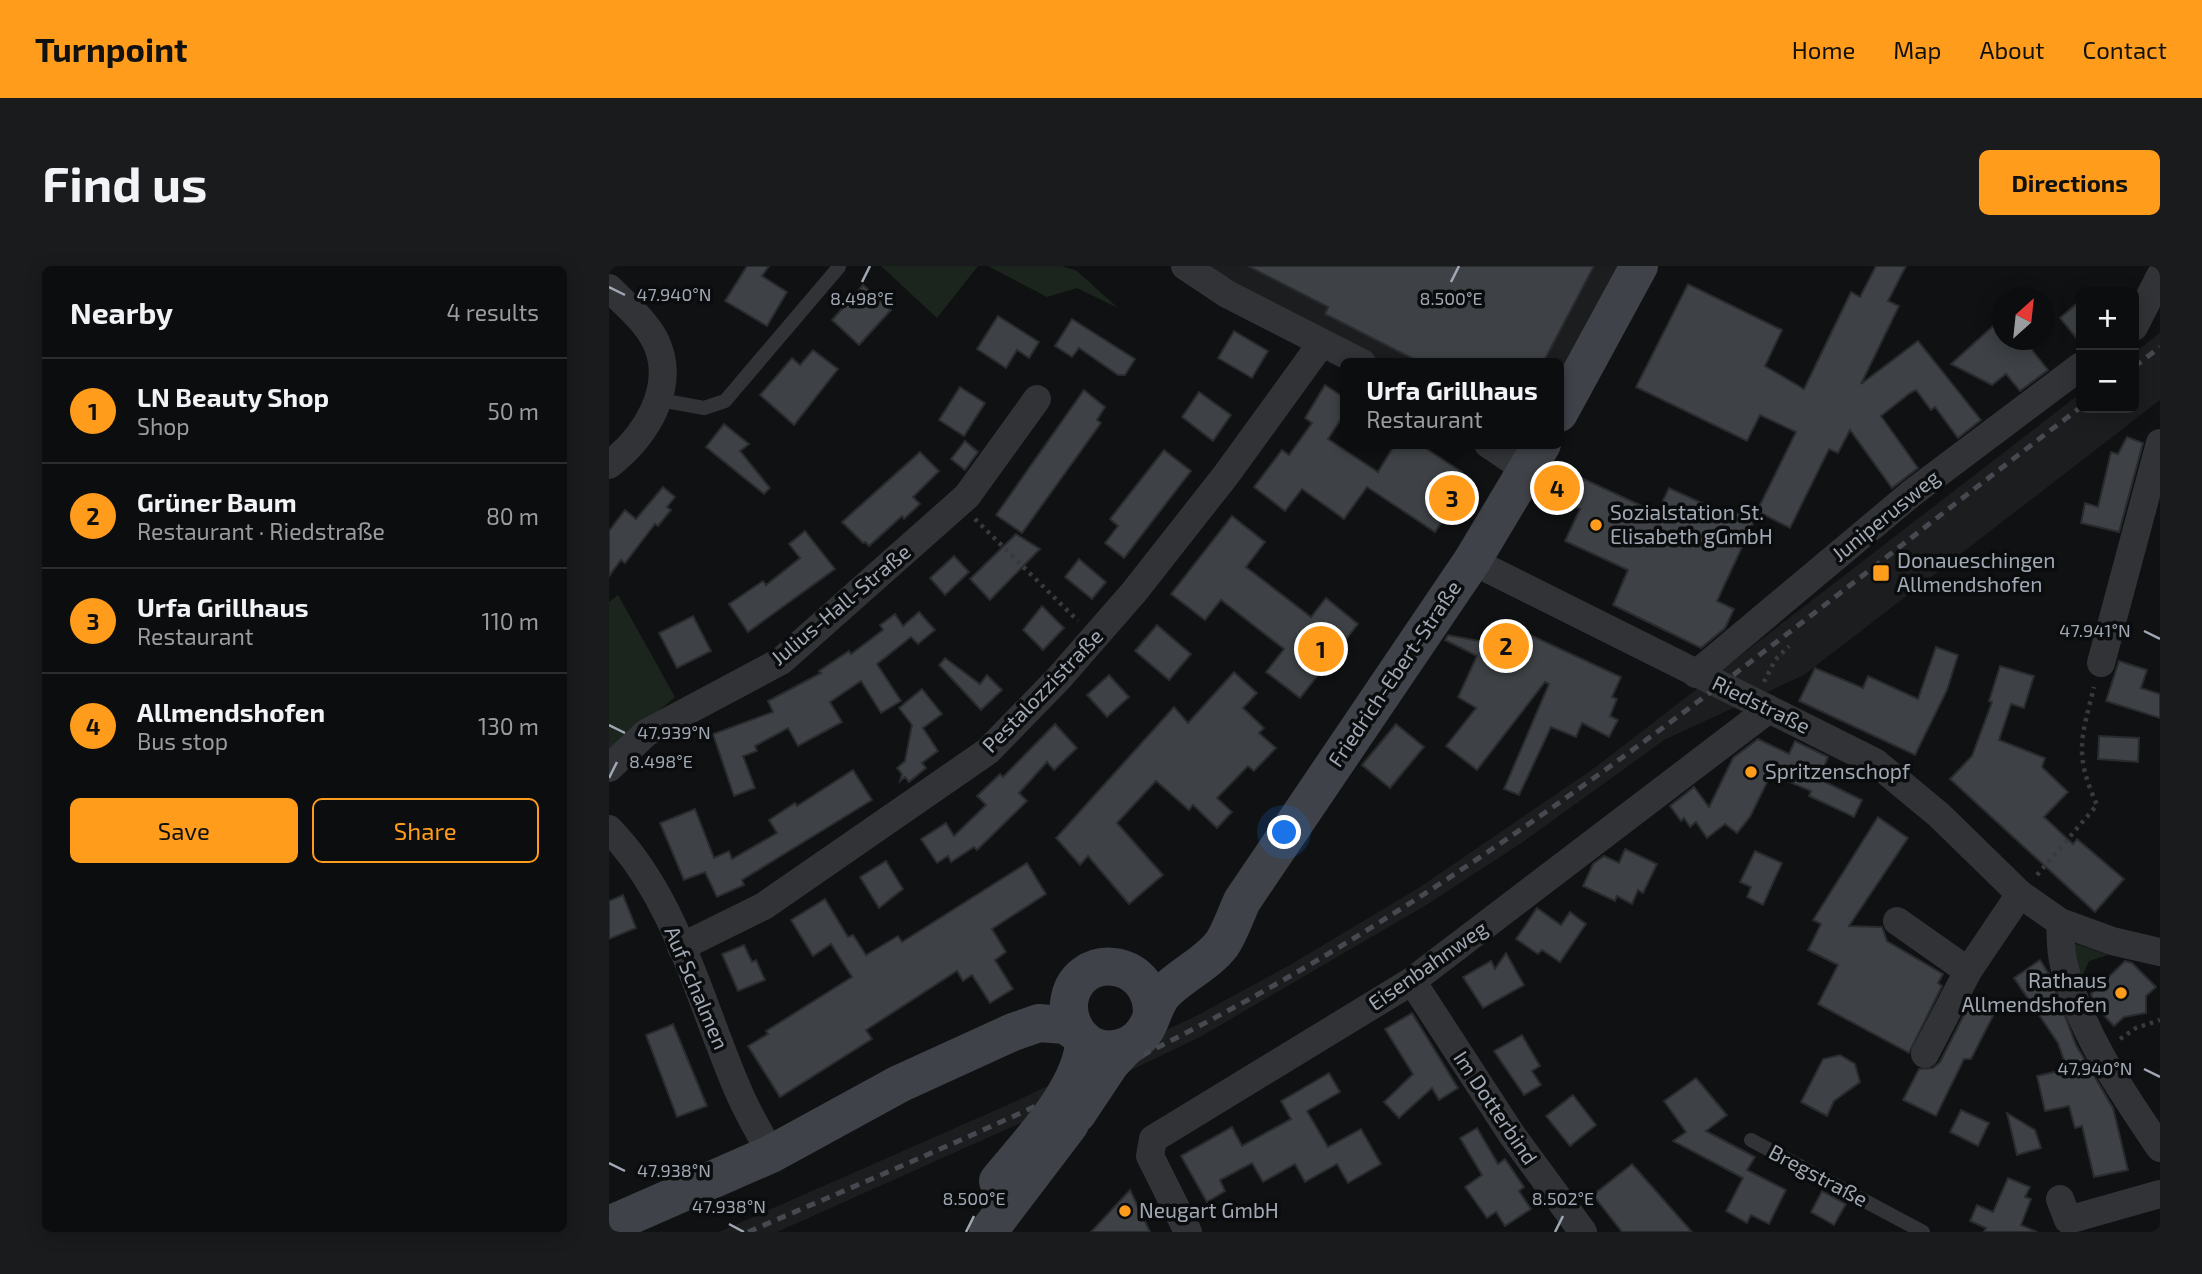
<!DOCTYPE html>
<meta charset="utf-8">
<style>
body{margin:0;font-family:"Exo 2",sans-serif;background:#1a1b1c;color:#f1f3f6}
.controls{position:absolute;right:21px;top:21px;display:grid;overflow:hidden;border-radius:10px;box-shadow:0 4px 18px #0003}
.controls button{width:63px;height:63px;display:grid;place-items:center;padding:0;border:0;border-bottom:2px solid #2c2d2e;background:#0c0d0e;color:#f1f3f6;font:35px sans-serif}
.compass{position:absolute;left:1383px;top:21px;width:63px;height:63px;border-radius:50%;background:#0c0d0e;box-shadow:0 4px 18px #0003;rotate:27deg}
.you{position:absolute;left:676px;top:567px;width:24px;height:24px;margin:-18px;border:5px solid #fff;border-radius:50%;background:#1a73e8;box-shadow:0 0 0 10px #1a73e833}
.badge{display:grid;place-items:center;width:46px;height:46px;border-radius:50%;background:#ff9c1c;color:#111;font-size:23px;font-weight:700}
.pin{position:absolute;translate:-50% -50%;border:4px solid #fff;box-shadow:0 2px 7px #0006}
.popup{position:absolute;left:731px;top:92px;width:224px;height:91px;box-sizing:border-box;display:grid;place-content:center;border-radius:10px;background:#0c0d0e;filter:drop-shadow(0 2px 5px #0005);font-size:23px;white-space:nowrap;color:#9a9c9e}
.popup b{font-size:26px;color:#f1f3f6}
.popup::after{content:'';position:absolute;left:50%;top:100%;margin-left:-14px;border:14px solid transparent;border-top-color:#0c0d0e}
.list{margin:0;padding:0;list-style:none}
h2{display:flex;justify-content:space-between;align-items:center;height:91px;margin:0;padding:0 28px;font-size:30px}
h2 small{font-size:23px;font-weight:400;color:#9a9c9e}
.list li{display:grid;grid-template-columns:46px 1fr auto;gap:21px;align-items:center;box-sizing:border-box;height:105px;padding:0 28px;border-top:2px solid #2c2d2e}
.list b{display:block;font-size:26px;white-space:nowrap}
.list p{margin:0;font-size:23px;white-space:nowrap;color:#9a9c9e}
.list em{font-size:23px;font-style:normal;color:#9a9c9e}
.actions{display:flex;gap:14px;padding:21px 28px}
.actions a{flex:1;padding:16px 0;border:2px solid #ff9c1c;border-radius:10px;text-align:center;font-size:24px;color:#ff9c1c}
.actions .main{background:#ff9c1c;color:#111}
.map{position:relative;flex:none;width:1551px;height:966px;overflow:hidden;border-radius:10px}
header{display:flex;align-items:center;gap:42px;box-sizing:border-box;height:98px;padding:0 35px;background:#ff9c1c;color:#111}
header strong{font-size:33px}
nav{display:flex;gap:38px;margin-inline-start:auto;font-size:24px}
.intro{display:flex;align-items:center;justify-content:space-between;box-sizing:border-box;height:168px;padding:0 42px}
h1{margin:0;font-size:49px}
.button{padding:18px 32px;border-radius:10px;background:#ff9c1c;color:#111;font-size:24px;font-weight:700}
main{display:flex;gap:42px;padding:0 42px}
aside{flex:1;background:#0c0d0e;border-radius:10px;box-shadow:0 4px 18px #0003}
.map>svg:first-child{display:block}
.built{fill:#1c1d1f}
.green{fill:#1c251d}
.building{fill:#3e4145;stroke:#2a2b2e;stroke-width:2}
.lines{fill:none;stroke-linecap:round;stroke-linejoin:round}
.path{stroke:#373a3e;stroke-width:4.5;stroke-dasharray:3.5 5;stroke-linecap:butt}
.lane{stroke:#313337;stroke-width:14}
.street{stroke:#313337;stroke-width:28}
.secondary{stroke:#3f4248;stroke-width:38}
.rail{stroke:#46494f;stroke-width:5;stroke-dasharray:9 7;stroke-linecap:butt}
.secondary-bridge{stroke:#3f4248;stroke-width:38}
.ticks{fill:none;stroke:#a0a8b4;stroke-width:2.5}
.poi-dot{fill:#ff9c1c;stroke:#0b0c0d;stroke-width:2.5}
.labels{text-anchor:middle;stroke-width:7;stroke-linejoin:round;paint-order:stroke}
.poi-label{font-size:21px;fill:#a0a8b4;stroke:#0b0c0d;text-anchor:start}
.street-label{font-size:21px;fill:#a0a8b4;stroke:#0b0c0d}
.ticks-label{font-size:18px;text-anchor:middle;fill:#a0a8b4;stroke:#0b0c0d;stroke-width:7;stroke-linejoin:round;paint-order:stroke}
</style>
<header>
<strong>Turnpoint</strong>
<nav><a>Home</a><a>Map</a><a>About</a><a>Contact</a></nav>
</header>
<div class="intro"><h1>Find us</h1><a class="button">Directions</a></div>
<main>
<aside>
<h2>Nearby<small>4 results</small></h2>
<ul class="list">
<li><span class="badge">1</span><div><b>LN Beauty Shop</b><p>Shop</p></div><em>50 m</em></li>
<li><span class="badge">2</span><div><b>Grüner Baum</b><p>Restaurant · Riedstraße</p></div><em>80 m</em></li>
<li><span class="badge">3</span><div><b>Urfa Grillhaus</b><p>Restaurant</p></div><em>110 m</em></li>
<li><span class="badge">4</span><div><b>Allmendshofen</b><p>Bus stop</p></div><em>130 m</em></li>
</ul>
<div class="actions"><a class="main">Save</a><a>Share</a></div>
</aside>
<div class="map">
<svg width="1551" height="966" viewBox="0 0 1551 966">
<rect width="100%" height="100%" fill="#101112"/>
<g class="built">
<path d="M 591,0 L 1011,0 L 950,112 L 950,97 L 756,97 Z"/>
<path d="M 1551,67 L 1551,134 L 1195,409 L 1055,474 L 914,576 L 819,638 L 591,771 L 412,857 L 168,966 L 110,966 L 403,837 L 585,751 L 679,700 L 808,623 L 984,503 L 1472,127 L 1472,142 L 1525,142 L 1525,87 Z"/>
</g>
<g class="green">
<path d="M 272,0 L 369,0 L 328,52 Z"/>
<path d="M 379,0 L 453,0 L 468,5 L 509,42 L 468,22 L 438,31 Z"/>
<path d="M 9,329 L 66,431 L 0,487 L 0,336 Z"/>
<path d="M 1462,676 L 1499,689 L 1480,695 L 1473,711 L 1475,721 Z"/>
</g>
<g class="building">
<path d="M 138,0 L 160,0 L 153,10 L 178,26 L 158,60 L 116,35 Z"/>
<path d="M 639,0 L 985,0 L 934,97 L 812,97 L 716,48 L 719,41 Z"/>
<path d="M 1267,0 L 1297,0 L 1279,35 L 1290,40 L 1252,118 L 1309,75 L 1372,154 L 1349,172 L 1326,141 L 1322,144 L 1307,124 L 1301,127 L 1272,150 L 1309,202 L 1283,222 L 1241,164 L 1229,187 L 1220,183 L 1181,262 L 1148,245 L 1187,166 L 1151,149 L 1138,175 L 1027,121 L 1079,18 L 1173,64 L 1156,100 L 1195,123 L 1242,26 L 1251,31 Z"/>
<path d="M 254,19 L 282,44 L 250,79 L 223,54 Z"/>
<path d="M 1472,34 L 1472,78 L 1451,52 Z"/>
<path d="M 389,50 L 430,76 L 420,92 L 408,84 L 397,102 L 368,83 Z"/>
<path d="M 1394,51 L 1394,74 L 1415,74 L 1439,104 L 1411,125 L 1397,108 L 1383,119 L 1342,98 Z"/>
<path d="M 463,53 L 526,93 L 516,109 L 509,109 L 470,82 L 463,91 L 446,80 Z"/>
<path d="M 625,65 L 659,85 L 643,112 L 609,92 Z"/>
<path d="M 204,84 L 229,103 L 185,159 L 151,129 L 183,92 L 191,99 Z"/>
<path d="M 716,119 L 736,132 L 736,147 L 719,173 L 769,206 L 786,178 L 810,178 L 853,206 L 829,244 L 837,249 L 826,266 L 758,221 L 735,253 L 693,223 L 676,245 L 645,221 L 673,184 L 680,189 L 703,157 L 696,152 Z"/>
<path d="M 351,121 L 376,137 L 355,170 L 330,154 Z"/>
<path d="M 475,124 L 496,141 L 488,154 L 492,157 L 413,267 L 387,249 Z"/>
<path d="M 590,126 L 622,149 L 604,175 L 573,151 Z"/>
<path d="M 115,158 L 140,178 L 131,185 L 161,222 L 155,228 L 97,181 Z"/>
<path d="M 1518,171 L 1534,177 L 1510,266 L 1472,257 L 1476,237 L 1489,241 L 1502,186 L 1509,188 Z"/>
<path d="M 356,175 L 369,186 L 356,204 L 342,193 Z"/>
<path d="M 555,184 L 582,205 L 515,292 L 496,277 L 509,260 L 501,253 Z"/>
<path d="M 311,186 L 330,205 L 304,231 L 311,238 L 295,253 L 293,250 L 260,280 L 256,276 L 254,277 L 233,256 Z"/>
<path d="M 964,208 L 1048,247 L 1060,222 L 1124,251 L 1126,246 L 1145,255 L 1108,335 L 1125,343 L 1116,362 L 1092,382 L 1004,339 L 1019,304 L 956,275 L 971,243 L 951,234 Z"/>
<path d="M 54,221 L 66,231 L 58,241 L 62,244 L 49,260 L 46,258 L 16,297 L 12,294 L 0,310 L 0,265 L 16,244 L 27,253 Z"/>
<path d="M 623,250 L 656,276 L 637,301 L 702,351 L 717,332 L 749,358 L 691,432 L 657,406 L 675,383 L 612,334 L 596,354 L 562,328 Z"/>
<path d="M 196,265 L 226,303 L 139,366 L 120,338 L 154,315 L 157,319 L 191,292 L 180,278 Z"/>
<path d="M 407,268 L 431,283 L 381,334 L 361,313 Z"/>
<path d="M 345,290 L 360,306 L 336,329 L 321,312 Z"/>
<path d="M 470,293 L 497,316 L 483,333 L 456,311 Z"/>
<path d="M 433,340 L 455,362 L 434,384 L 414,364 Z"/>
<path d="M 310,346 L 326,364 L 309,378 L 302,371 L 268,398 L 292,435 L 272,447 L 252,415 L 221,436 L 233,456 L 189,480 L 179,462 L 146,480 L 148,485 L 134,490 L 146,522 L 125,530 L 104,468 L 164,446 L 159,435 L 212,407 L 210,405 L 240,385 L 242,388 L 274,364 L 271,359 L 286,348 L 294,360 Z"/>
<path d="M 84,350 L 102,385 L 68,402 L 50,367 Z"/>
<path d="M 891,355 L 1012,411 L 1003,431 L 1008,433 L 1001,450 L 1009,454 L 1000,471 L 973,457 L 967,471 L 942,461 L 910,529 L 895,523 L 940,418 L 936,416 L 868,504 L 837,480 L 867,442 L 849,431 L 868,390 L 836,374 L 839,369 L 881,377 Z"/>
<path d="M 548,359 L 582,388 L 560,414 L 526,385 Z"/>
<path d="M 1327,381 L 1349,389 L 1338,424 L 1306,489 L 1190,435 L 1206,402 L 1254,422 L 1259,410 L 1309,433 Z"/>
<path d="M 336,392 L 371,418 L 378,409 L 393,424 L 372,444 L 330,399 Z"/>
<path d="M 1510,395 L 1538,404 L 1532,422 L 1551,428 L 1551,452 L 1497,435 Z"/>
<path d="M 1391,400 L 1425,410 L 1415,442 L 1402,438 L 1390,474 L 1436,492 L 1433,501 L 1459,526 L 1435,551 L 1464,578 L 1468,573 L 1515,613 L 1486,646 L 1341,513 L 1363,490 L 1383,436 L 1380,435 Z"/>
<path d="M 625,406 L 648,427 L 634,442 L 655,462 L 650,467 L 667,482 L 645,505 L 639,500 L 608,532 L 623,546 L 608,562 L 584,539 L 580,544 L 547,515 L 508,557 L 554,609 L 520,638 L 479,590 L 471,599 L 447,572 L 565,441 L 579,457 Z"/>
<path d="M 500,409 L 520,431 L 498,451 L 478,429 Z"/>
<path d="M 313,423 L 333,448 L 314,462 L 329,485 L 313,497 L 317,502 L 300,516 L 296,511 L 291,515 L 293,508 L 288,502 L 296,495 L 303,459 L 290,442 Z"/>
<path d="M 446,458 L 468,482 L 445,504 L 438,496 L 410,527 L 418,535 L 368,584 L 365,581 L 342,596 L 339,590 L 328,597 L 312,573 L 337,557 L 345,570 L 377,539 L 368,530 L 391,508 L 394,511 Z"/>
<path d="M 787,458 L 815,481 L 781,522 L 753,499 Z"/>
<path d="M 1490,470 L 1530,472 L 1529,496 L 1489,493 Z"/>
<path d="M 1149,473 L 1180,488 L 1186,475 L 1219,491 L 1210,513 L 1253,534 L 1245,551 L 1200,530 L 1202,525 L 1162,508 L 1141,551 L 1128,567 L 1116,558 L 1098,572 L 1087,556 L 1081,561 L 1075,552 L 1072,555 L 1061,540 L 1085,521 L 1100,541 L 1124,492 Z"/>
<path d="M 244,504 L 263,534 L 133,614 L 135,619 L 108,631 L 96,606 L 75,614 L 51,557 L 86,543 L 105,592 L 120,585 L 123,593 L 168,567 L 160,554 L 186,537 L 188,540 Z"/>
<path d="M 1269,551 L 1299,572 L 1240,660 L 1273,661 L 1278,675 L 1334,708 L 1329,717 L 1333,720 L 1300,787 L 1209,738 L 1229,699 L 1199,684 L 1212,658 L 1204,654 Z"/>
<path d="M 1016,583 L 1048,598 L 1034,627 L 1029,624 L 1023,638 L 1008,630 L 1006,635 L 974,620 L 984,598 L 995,590 L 1010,597 Z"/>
<path d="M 1146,585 L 1173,597 L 1154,639 L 1138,631 L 1142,621 L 1131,616 Z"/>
<path d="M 277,595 L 294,623 L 270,642 L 251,611 Z"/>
<path d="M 418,597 L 437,628 L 383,663 L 397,686 L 386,694 L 404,723 L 381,737 L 363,709 L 354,715 L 348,705 L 257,764 L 263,773 L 171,831 L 139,780 L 159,768 L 157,765 L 243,711 L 222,678 L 204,690 L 182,654 L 216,633 L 239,671 L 244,669 L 257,689 L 289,670 L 293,676 Z"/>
<path d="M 14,629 L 27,662 L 0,673 L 0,635 Z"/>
<path d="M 928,642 L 952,659 L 961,646 L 977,658 L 951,696 L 933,684 L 929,688 L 907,673 Z"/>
<path d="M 135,679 L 143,696 L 147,694 L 156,714 L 129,725 L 113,688 Z"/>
<path d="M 897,687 L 915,719 L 874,742 L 854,711 L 882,695 L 886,703 Z"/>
<path d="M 1431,694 L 1440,708 L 1467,779 L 1504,842 L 1519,904 L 1485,911 L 1473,860 L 1466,862 L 1460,840 L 1436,845 L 1428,810 L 1458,803 L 1449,777 L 1405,712 Z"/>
<path d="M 1516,695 L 1523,697 L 1547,721 L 1537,730 L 1537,747 L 1515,751 L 1505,760 L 1487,741 L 1482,728 Z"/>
<path d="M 1362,735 L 1386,746 L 1362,793 L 1355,793 L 1327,850 L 1294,834 L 1310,803 L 1324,802 L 1331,796 Z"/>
<path d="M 803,747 L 849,822 L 830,834 L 823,822 L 790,852 L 775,836 L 804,808 L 776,763 Z"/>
<path d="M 64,758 L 98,840 L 68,851 L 37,769 Z"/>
<path d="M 913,769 L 931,800 L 923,805 L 932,819 L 915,829 L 885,785 Z"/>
<path d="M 1231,789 L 1246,798 L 1251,816 L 1225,835 L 1218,850 L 1192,836 L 1214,793 Z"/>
<path d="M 720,807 L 731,826 L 698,845 L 719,881 L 752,863 L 772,898 L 739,917 L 728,898 L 696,916 L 686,898 L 654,916 L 643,897 L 611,914 L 616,925 L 598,936 L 572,890 L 623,861 L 633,880 L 682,853 L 672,835 Z"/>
<path d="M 1087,812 L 1118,849 L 1097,865 L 1146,891 L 1138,904 L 1177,924 L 1160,958 L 1142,949 L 1138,957 L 1117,945 L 1134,912 L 1064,875 L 1077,866 L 1055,835 Z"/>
<path d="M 964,829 L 987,859 L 961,880 L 937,850 Z"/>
<path d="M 1352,844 L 1380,857 L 1369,880 L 1341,866 Z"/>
<path d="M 1398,847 L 1426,864 L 1432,882 L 1408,889 Z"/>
<path d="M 868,862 L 889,898 L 896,893 L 915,921 L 910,925 L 922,943 L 896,960 L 887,946 L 878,952 L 856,921 L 873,909 L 851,872 Z"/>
<path d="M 1023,898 L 1083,966 L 1013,966 L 984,929 Z"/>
<path d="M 1399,912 L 1421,921 L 1416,931 L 1422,933 L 1412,959 L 1428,966 L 1375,966 L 1377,962 L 1361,955 L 1368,939 L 1384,946 Z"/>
<path d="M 521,924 L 541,966 L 482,966 Z"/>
<path d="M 1213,925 L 1237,938 L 1225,959 L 1202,946 Z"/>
</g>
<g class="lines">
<g class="path">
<path d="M 366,253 L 469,355"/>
<path d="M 1155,416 L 1166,394 L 1180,380"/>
<path d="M 1428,609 L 1488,539 C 1465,488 1472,473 1485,421"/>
<path d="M 1511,773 L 1527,762 L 1551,754"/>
</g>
<g class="lane">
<path d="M 51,134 L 95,142 L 116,135 L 230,1"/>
<path d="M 1142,874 L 1314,966"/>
</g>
<g class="street">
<path d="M 576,0 L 618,28 L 753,97"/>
<path d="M 0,22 C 16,38 37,55 47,76 C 68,122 36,171 0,199"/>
<path d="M 1525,61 L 1551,10"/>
<path d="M 879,178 L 917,204"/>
<path d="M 863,295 L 1266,496 L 1330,549 L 1411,628 L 1451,656 L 1503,675 L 1551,686"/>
<path d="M 1492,397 L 1551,177"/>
<path d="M 1087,408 L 1303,227 L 1472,100"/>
<path d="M 0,502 L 37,467 L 172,395 L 358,230 L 428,133"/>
<path d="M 0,563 C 70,635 92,742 132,831 C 141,851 152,869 162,888"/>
<path d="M 1288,655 L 1359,705"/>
<path d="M 1451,656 C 1452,670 1451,686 1455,699 C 1471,766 1513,826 1551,882"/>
<path d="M 72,681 L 155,640 L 379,485 L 450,412 L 525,326 L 617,209 L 712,78"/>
<path d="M 803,715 L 903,869 L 974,966"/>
<path d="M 1316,788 L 1359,705 L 1411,628"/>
<path d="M 1451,933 L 1459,954 L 1551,928"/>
<path d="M 579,966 L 541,890 L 544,873 L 803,715 L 1160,443"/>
</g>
<g class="secondary">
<path d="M 950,147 L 1030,0"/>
<path d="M 543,748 C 544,690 466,684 460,737 C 459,751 465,766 476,775 C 497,791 528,783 539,759 C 544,749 547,735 556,726 C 572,709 598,698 613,678 C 621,666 627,648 633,635 L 863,295 L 933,178"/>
<path d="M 0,959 L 162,888 L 290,818 L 404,766 L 430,757 L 456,759 L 468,767"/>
<path d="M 379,966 L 461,858"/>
</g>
<g class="rail">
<path d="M 1525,101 L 1551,81"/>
<path d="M 139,966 C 323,887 510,809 683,709 C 965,546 1214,337 1472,141"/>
</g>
<g class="secondary-bridge">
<path d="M 468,848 L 502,797 L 517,781"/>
<path d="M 389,915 C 419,878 474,822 475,774"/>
</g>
</g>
<path class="ticks" d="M 253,16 L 261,0M 842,16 L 850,0M 0,21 L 16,29M 1535,365 L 1551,373M 0,459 L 16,467M 0,512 L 8,496M 1535,803 L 1551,811M 0,897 L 16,905M 120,958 L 135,966M 357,966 L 365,950M 946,966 L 954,950"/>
<g class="poi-dot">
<circle cx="987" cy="259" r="7"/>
<rect x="1263" y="298" width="18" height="18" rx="3.5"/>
<circle cx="1142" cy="506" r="7"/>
<circle cx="1512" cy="727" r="7"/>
<circle cx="516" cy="945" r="7"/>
</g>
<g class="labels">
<g class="poi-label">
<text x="1001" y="254">Sozialstation St.<tspan x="1001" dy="24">Elisabeth gGmbH</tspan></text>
<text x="1288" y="302">Donaueschingen<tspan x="1288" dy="24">Allmendshofen</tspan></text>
<text x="1156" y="513">Spritzenschopf</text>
<text x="1498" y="722" text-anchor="end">Rathaus<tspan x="1498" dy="24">Allmendshofen</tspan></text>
<text x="530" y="952">Neugart GmbH</text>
</g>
<g class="street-label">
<text transform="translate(1277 250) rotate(-39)" y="7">Juniperusweg</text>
<text transform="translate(232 339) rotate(-40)" y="7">Julius-Hall-Straße</text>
<text transform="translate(786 408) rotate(-56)" y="7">Friedrich-Ebert-Straße</text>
<text transform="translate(434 425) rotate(-46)" y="7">Pestalozzistraße</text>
<text transform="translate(1152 439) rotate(26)" y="7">Riedstraße</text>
<text transform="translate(819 700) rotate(-35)" y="7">Eisenbahnweg</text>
<text transform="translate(87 722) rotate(67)" y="7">Auf Schalmen</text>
<text transform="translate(886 842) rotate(56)" y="7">Im Dotterbind</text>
<text transform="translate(1209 910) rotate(28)" y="7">Bregstraße</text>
</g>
</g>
<g class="ticks-label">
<text x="65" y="35">47.940°N</text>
<text x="253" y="39">8.498°E</text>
<text x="842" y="39">8.500°E</text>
<text x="1486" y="371">47.941°N</text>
<text x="65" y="473">47.939°N</text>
<text x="52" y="502">8.498°E</text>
<text x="1486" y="809">47.940°N</text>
<text x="65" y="911">47.938°N</text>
<text x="365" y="939">8.500°E</text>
<text x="954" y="939">8.502°E</text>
<text x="120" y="947">47.938°N</text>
</g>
</svg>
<div class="controls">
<button>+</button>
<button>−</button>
</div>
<svg class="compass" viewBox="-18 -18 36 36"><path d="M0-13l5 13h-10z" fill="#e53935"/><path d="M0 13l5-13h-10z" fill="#9a9c9e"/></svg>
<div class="you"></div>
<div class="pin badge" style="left:712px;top:383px">1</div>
<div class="pin badge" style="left:897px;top:380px">2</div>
<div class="pin badge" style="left:843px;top:232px">3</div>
<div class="popup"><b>Urfa Grillhaus</b>Restaurant</div>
<div class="pin badge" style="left:948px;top:222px">4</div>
</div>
</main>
